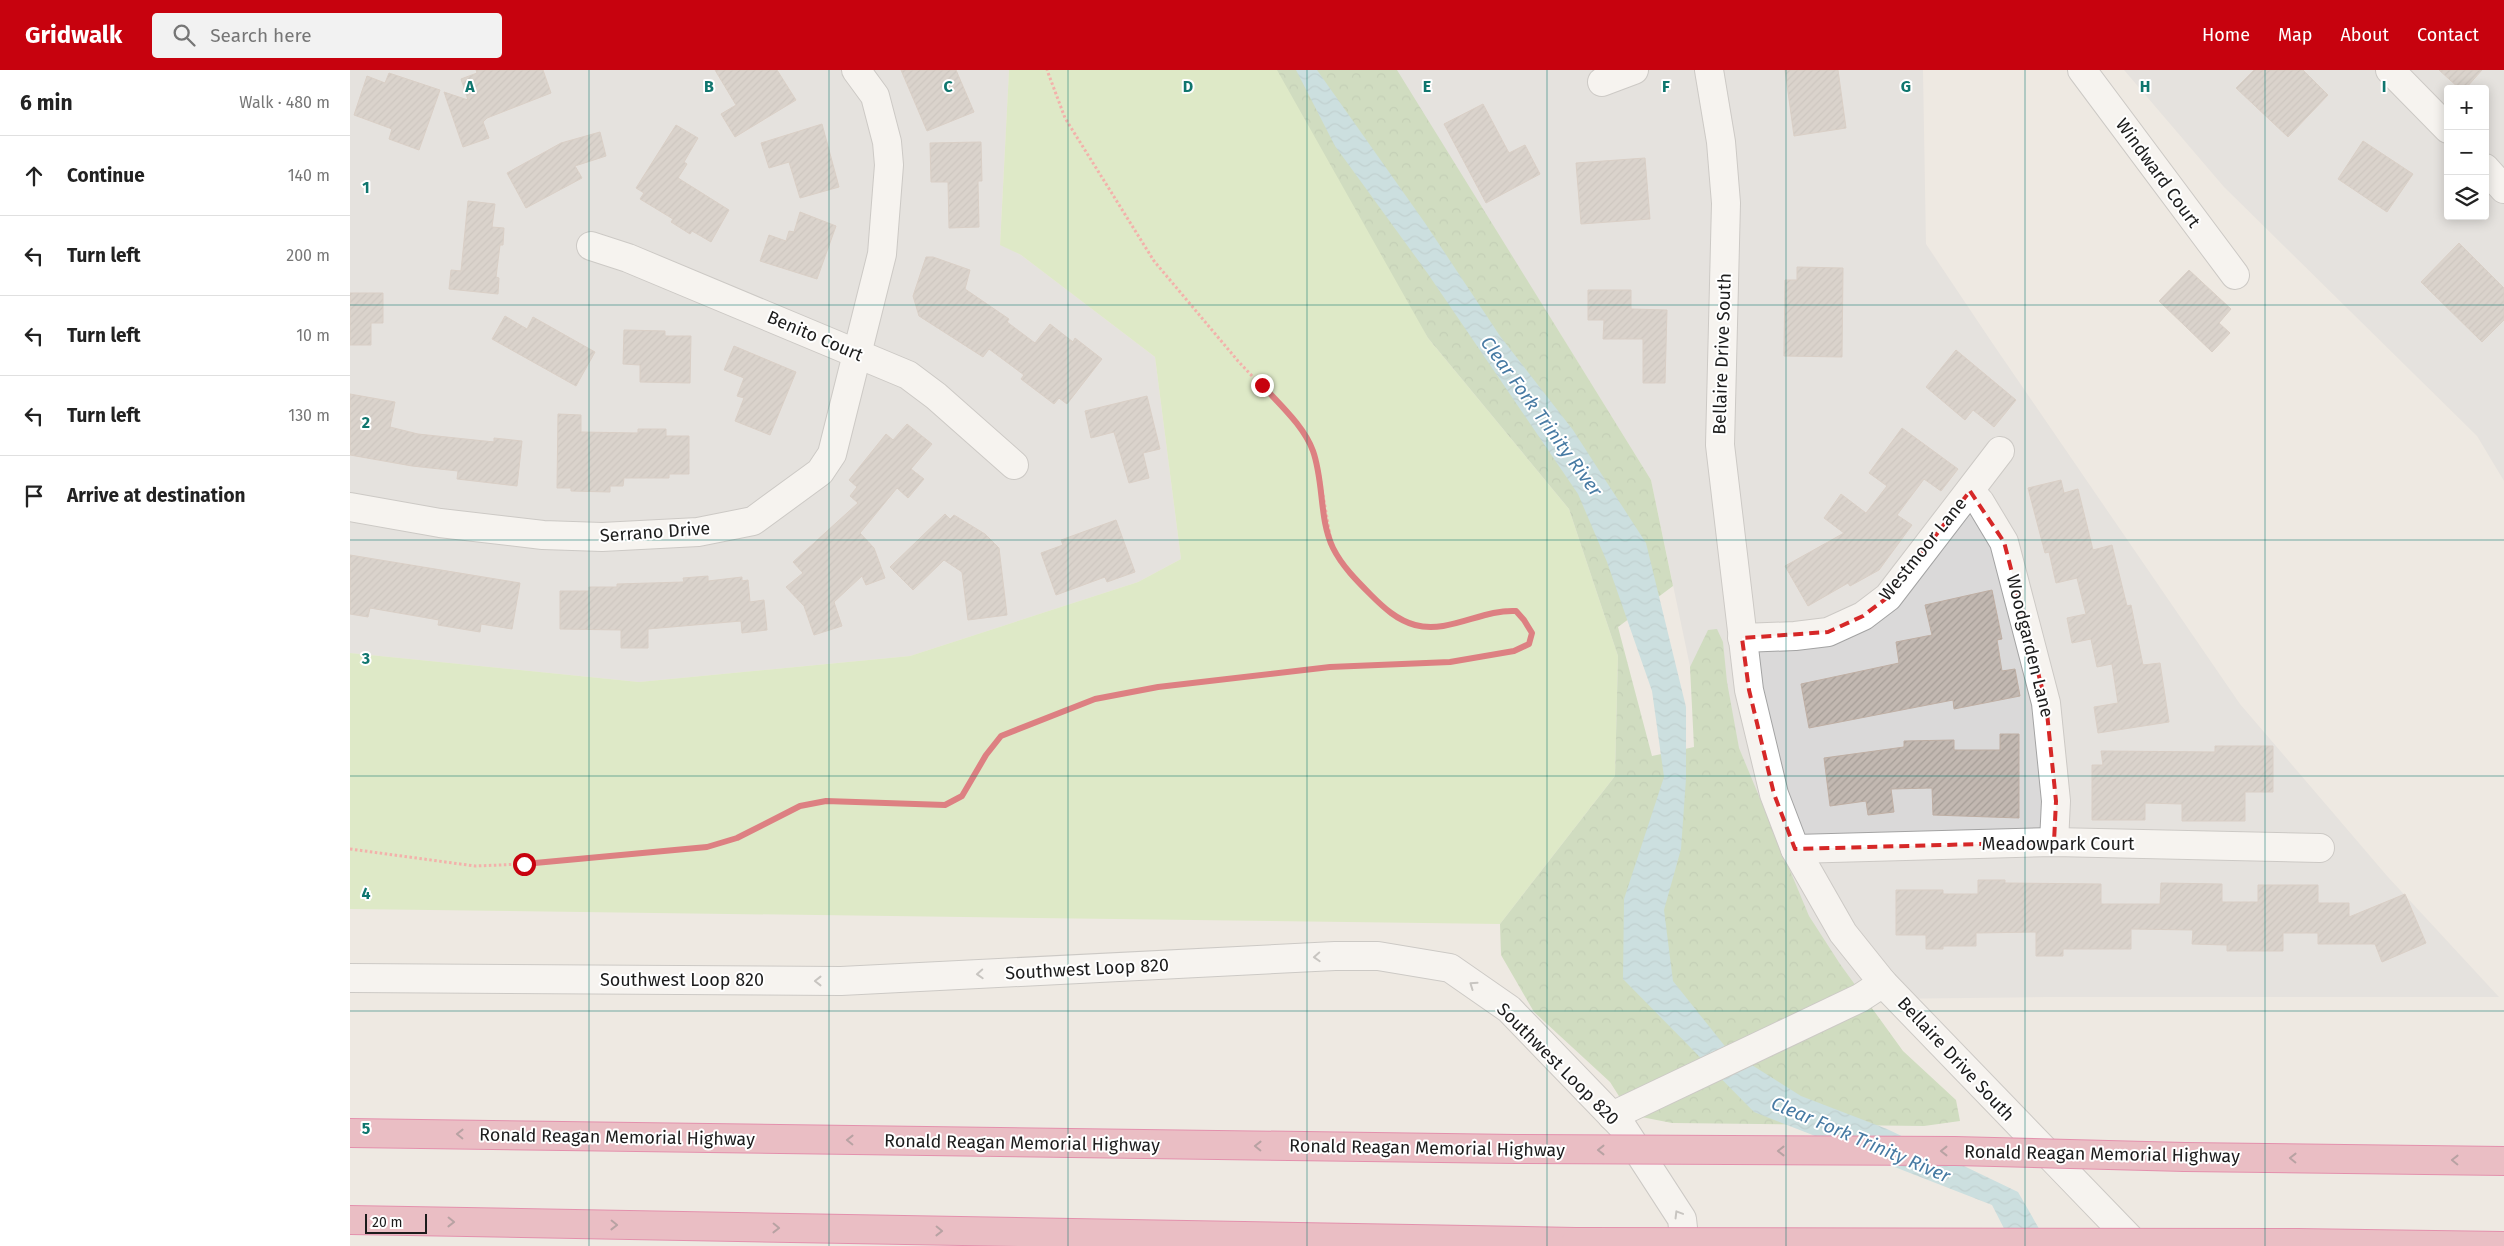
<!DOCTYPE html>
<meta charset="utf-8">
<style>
body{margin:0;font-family:"Fira Sans",sans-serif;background:#f2f2f2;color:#222}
.controls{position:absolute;right:15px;top:15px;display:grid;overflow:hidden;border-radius:5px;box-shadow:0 2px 12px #0003}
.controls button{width:45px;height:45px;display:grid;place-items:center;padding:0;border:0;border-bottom:1px solid #e0e0e0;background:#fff;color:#222;font:25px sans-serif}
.scale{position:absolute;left:15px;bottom:12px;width:62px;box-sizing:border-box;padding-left:5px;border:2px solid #1c1c1c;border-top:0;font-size:14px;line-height:18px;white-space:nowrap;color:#1c1c1c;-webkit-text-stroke:4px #fff;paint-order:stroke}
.stop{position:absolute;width:15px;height:15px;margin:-11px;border:4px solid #c7020e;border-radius:50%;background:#fff}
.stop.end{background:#c7020e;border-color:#fff;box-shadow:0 1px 5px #0008}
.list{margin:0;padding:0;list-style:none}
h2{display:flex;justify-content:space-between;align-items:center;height:65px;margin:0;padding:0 20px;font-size:21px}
h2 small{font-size:16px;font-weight:400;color:#767676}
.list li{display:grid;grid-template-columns:32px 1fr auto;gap:15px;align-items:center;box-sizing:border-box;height:80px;padding:0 20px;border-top:1px solid #e0e0e0}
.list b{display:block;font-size:19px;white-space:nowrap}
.list em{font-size:16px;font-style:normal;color:#767676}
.icon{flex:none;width:28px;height:28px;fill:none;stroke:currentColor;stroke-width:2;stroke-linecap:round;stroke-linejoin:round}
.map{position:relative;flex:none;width:2154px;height:1176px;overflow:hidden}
header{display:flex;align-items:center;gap:30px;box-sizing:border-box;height:70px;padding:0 25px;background:#c7020e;color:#fff}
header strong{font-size:24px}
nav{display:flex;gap:28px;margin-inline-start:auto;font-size:18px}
.search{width:350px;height:45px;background:#f2f2f2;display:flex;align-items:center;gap:12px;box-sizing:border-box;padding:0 18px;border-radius:5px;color:#767676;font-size:19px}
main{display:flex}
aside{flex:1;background:#fff}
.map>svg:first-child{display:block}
.residential{fill:#dad9d9;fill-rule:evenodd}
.grass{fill:#cbe8a7}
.forest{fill:url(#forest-crowns)}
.water{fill:url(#water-waves)}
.building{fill:url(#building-hatch);stroke:#bfafa4}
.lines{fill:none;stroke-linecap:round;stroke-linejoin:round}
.minor-casing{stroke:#a3a3a3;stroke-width:30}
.highway-casing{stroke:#d6256c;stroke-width:30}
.path{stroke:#f86e68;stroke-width:3;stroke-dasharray:2.5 2.5;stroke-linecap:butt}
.minor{stroke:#fff;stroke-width:28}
.highway{stroke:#e589a0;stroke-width:28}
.highway-bridge-casing{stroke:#d6256c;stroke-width:30;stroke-linecap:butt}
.highway-bridge{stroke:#e589a0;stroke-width:28}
.oneway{stroke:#999}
.oneway2{stroke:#764d57}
.route{stroke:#c7020e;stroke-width:6}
.marked{fill:none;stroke:#d62828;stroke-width:4;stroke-dasharray:10 6;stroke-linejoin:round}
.grid{fill:none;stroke:#0f766e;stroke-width:1;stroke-opacity:0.55}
.labels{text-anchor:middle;stroke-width:4;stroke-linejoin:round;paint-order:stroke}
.street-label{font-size:18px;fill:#1c1c1c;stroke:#fff}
.water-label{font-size:19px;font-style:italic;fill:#477aa3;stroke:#fff}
.grid-label{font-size:16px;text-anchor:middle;font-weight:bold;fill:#0f766e;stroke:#fff;stroke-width:4;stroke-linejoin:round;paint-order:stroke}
</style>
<header>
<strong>Gridwalk</strong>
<div class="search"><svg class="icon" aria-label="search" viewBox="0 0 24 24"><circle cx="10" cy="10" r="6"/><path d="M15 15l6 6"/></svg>Search here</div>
<nav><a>Home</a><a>Map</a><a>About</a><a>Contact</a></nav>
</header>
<main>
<aside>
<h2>6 min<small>Walk · 480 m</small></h2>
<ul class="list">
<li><svg class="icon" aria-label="ahead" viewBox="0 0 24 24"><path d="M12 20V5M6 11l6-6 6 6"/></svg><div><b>Continue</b></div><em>140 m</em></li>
<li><svg class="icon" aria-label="left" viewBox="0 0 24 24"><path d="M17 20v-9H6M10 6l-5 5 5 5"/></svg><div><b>Turn left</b></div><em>200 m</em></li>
<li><svg class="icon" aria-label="left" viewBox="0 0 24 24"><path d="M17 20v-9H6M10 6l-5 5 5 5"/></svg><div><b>Turn left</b></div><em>10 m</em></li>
<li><svg class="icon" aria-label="left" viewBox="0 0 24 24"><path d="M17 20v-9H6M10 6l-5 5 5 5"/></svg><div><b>Turn left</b></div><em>130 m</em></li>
<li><svg class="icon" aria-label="arrive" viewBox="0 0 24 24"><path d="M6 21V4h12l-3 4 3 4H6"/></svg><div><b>Arrive at destination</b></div></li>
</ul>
</aside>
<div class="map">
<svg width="2154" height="1176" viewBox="0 0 2154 1176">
<defs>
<pattern id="forest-crowns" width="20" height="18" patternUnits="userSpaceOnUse" patternTransform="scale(1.25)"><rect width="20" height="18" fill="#aacd97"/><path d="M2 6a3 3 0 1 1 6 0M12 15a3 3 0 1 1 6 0" fill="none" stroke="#92af82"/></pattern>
<pattern id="water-waves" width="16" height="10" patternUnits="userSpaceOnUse" patternTransform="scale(1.25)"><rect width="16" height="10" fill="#a2d2db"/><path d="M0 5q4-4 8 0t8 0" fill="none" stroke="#8bb4bb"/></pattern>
<pattern id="building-hatch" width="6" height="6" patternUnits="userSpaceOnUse" patternTransform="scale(1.25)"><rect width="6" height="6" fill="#c2b8b1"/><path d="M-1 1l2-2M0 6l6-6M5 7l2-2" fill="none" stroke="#a69e98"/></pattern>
</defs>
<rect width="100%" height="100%" fill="#eee9e2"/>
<g class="residential">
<path d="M 0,0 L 659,0 L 650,174 L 671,185 L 805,287 L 831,489 L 788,512 L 560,586 L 289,612 L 0,583 Z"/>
<path d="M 1046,0 L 1573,0 L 1576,174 L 1643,274 L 1890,634 L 2038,807 L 2149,927 L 1697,927 L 1443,930 L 1342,606 L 1301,410 Z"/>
<path d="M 1774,0 L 2154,0 L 2154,411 L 2127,366 L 1874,117 ZM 2098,19 L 2135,19 L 2135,146 L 2098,146 Z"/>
</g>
<path class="grass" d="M 659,0 L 944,0 L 1078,268 L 1219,439 L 1268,586 L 1265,706 L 1150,854 L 0,839 L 0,583 L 289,612 L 560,586 L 788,512 L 831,489 L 805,287 L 671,185 L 650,175 Z"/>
<path class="forest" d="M 927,0 L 1047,0 L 1301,410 L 1323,516 L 1268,557 L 1302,686 L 1344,677 L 1340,597 L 1358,560 L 1367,559 L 1373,572 L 1377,612 L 1389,678 L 1459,846 L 1490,894 L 1553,981 L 1606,1030 L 1610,1051 L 1574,1056 L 1322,1053 L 1281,1045 L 1260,1012 L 1184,942 L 1151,885 L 1150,854 L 1265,706 L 1268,586 L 1219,439 L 1078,268 Z"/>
<path class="water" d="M 946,0 L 967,0 L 1075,153 L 1150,266 L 1223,360 L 1296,473 L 1336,637 L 1336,709 L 1331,779 L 1314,840 L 1323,911 L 1378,980 L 1451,1026 L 1537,1059 L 1668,1122 L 1699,1176 L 1663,1176 L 1642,1135 L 1404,1042 L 1273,909 L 1274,829 L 1314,707 L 1302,621 L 1257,492 L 1228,424 L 1078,204 L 985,76 Z"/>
<g class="building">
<path d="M 126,0 L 193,0 L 201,23 L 137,48 L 133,52 L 139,68 L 113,77 L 94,22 L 118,30 L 111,9 L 127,3 Z"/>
<path d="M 365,0 L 427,0 L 446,30 L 385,67 L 371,44 L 386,35 Z"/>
<path d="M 551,0 L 606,0 L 624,42 L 577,61 Z"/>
<path d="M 1435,0 L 1488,0 L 1496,58 L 1444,66 Z"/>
<path d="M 1904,0 L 1953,0 L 1978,25 L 1938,67 L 1886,18 Z"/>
<path d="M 2089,0 L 2132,0 L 2115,19 L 2110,19 Z"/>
<path d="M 39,3 L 90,20 L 69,80 L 39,69 L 42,59 L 4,45 L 17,6 L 35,13 Z"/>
<path d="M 1133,34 L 1159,83 L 1175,75 L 1190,104 L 1136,133 L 1094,54 Z"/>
<path d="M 472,54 L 489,117 L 450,128 L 439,92 L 419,98 L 411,73 Z"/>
<path d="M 326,55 L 348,68 L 334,92 L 337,94 L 328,108 L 379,140 L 361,172 L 342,161 L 340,164 L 321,152 L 323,149 L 290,129 L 294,123 L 286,118 Z"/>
<path d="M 250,62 L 256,86 L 225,96 L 232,108 L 176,138 L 157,103 L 211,73 Z"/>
<path d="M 2013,71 L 2063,104 L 2037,142 L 1988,109 Z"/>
<path d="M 631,72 L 632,111 L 628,111 L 629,157 L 599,158 L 598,112 L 581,112 L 580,73 Z"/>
<path d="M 1295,88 L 1300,149 L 1231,154 L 1226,93 Z"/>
<path d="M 118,131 L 145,134 L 142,157 L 154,158 L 153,175 L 150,175 L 146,207 L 149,208 L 148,224 L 99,219 L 101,200 L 111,201 Z"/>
<path d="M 450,142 L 486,156 L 467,209 L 410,191 L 419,165 L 436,171 L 439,161 L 444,162 Z"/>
<path d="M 2109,173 L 2154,218 L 2154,250 L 2132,272 L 2071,212 Z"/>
<path d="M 576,187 L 583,187 L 620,200 L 615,219 L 659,249 L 657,252 L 685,273 L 700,254 L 723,272 L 725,268 L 752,289 L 717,334 L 709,328 L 704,334 L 671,309 L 674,305 L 639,279 L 633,287 L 569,246 L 563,226 Z"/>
<path d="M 1447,197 L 1493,198 L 1492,287 L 1434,286 L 1435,210 L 1447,210 Z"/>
<path d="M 1839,200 L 1881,239 L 1869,253 L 1880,263 L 1862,282 L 1809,231 Z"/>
<path d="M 1238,220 L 1281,220 L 1281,239 L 1317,240 L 1315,313 L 1293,313 L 1293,269 L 1253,269 L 1254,250 L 1238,250 Z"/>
<path d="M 0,223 L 33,223 L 33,253 L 21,253 L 21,275 L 0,275 Z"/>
<path d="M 155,246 L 177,259 L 183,247 L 245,282 L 226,316 L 142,269 Z"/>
<path d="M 274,260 L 315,261 L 315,266 L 341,266 L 340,313 L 290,312 L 290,295 L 273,294 Z"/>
<path d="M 384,276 L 446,302 L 420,365 L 385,351 L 394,328 L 387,326 L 394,308 L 374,300 Z"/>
<path d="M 1606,280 L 1666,330 L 1644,357 L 1623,340 L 1615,350 L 1576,317 Z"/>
<path d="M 0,324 L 45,332 L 40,357 L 68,364 L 144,372 L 144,368 L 172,371 L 167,416 L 107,409 L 108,401 L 62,396 L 0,385 Z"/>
<path d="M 797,326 L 810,379 L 793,383 L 799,408 L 779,413 L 764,362 L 741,368 L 735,341 Z"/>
<path d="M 208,344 L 231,345 L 231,362 L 288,363 L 288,359 L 316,359 L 316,366 L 339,366 L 339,404 L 319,404 L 319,408 L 274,408 L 273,416 L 260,416 L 260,422 L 221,421 L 221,418 L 207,418 Z"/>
<path d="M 557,354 L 582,374 L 561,399 L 574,409 L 558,428 L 547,418 L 510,463 L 524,478 L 535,508 L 516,515 L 512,506 L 484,532 L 492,556 L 464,565 L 454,536 L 436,517 L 453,503 L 443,492 L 508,433 L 500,426 L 507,417 L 499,410 L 536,364 L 543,370 Z"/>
<path d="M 1552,358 L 1608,399 L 1591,421 L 1574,409 L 1547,445 L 1562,455 L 1529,500 L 1500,516 L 1498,513 L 1458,536 L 1435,496 L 1494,463 L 1474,448 L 1491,424 L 1516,443 L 1537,416 L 1519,403 Z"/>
<path d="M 1711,410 L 1714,423 L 1728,419 L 1743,480 L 1762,475 L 1777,536 L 1781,535 L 1793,595 L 1810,593 L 1819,652 L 1748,663 L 1744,637 L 1768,633 L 1762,594 L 1747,597 L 1741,569 L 1722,573 L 1717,548 L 1736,544 L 1727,508 L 1706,513 L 1699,482 L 1695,483 L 1678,418 Z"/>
<path d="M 595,444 L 600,449 L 604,445 L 635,464 L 649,478 L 657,545 L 618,550 L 612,502 L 594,490 L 563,520 L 540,497 Z"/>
<path d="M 766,450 L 785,502 L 757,512 L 755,507 L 706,525 L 691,483 L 713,475 L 711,470 Z"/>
<path d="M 0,485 L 170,513 L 162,559 L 131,554 L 130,562 L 88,555 L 89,550 L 20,538 L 18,547 L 0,544 Z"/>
<path d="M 358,506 L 358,511 L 392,507 L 392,511 L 398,510 L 400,532 L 414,530 L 417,560 L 392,563 L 391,551 L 298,559 L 298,578 L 271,578 L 271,560 L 210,559 L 210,521 L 239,521 L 239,517 L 267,517 L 267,514 L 334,512 L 333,508 Z"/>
<path d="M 1642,520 L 1652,569 L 1647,570 L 1652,601 L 1665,599 L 1670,626 L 1604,639 L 1603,630 L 1459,658 L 1451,614 L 1549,593 L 1546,572 L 1582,565 L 1575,535 Z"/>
<path d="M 1650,664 L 1669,664 L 1669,748 L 1583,745 L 1582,718 L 1541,719 L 1544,742 L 1518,745 L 1516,731 L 1480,736 L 1474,688 L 1554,677 L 1554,671 L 1604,670 L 1604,680 L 1650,680 Z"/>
<path d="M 1865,676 L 1923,676 L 1923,722 L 1895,722 L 1895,751 L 1832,751 L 1832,734 L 1795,733 L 1795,750 L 1742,750 L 1742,695 L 1753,695 L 1751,681 L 1865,682 Z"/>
<path d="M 1628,810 L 1655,810 L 1655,813 L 1751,814 L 1751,834 L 1810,834 L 1811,813 L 1872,814 L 1872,832 L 1908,832 L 1908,815 L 1968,815 L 1968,833 L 1999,833 L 1999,847 L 2055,824 L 2076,873 L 2032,892 L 2025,874 L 1968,874 L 1968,863 L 1933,863 L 1933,881 L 1877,881 L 1877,875 L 1842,874 L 1843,860 L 1781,859 L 1781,879 L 1713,879 L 1713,886 L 1686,886 L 1686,862 L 1626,863 L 1626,876 L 1593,876 L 1593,879 L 1576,879 L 1576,865 L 1546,865 L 1546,820 L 1593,820 L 1593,824 L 1628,824 Z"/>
</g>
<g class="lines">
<g class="minor-casing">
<g id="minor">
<path d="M 1359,0 L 1371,72 L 1376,133 L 1370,375 L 1399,620 L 1424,724 L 1445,779 L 1493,863 L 1533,913 L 1787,1176"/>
<path d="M 1732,0 L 1885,205"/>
<path d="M 2040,0 L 2098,59"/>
<path d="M 1252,12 L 1284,0"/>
<path d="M 2135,98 L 2154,119"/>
<path d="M 241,176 L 278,188 L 558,305 L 586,326 L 664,395"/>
<path d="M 1620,421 L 1630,432 L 1654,472 L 1696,633 L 1706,731 L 1704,772"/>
<path d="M 0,437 L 90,453 L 193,465 L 252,467 L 348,462 L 403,451 L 470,402 L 482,384 L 532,184 L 539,95 L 537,72 L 525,26 L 506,0"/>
<path d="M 1392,568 L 1445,566 L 1478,562 L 1513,546 L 1538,527 L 1650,381"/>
<path d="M 1445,779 L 1704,772 L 1970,778"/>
<path d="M 0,908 L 491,911 L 985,886 L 1028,886 L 1100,898 L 1159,939 L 1271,1055 L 1332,1149 L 1335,1176"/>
<path d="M 1262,1046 L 1510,928 L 1533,913"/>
</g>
</g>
<g class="highway-casing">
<g id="highway">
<path d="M 0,1063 L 1166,1079"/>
<path d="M 1835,1087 L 2154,1091"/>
<path d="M 0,1150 L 1226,1172"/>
<path d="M 1947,1173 L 2154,1176"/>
</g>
</g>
<path class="path" d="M 0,779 L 125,796 L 174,794 L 357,777 L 387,768 L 450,736 L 476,731 L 595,735 L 612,726 L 636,685 L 651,666 L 745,629 L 808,617 L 980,597 L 1100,592 L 1164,581 L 1179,574 L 1182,563 L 1174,550 L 1165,541 L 1154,540 L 1110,552 L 1087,556 L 1065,555 L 1042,544 L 1000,504 L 982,477 L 968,396 L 962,379 L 949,356 L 888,291 L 804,191 L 715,48 L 697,0"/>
<use href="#minor" class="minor"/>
<use href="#highway" class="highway"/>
<g class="highway-bridge-casing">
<g id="highway-bridge">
<path d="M 1166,1079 L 1605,1081 L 1835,1087"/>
<path d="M 1226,1172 L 1947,1173"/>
</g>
</g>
<use href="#highway-bridge" class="highway-bridge"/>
</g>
<defs><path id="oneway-chevron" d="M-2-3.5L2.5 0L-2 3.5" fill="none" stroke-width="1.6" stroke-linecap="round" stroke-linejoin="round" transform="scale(1.25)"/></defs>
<g class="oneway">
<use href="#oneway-chevron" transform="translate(967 887) rotate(177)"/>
<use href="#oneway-chevron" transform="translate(630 904) rotate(177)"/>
<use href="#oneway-chevron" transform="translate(468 911) rotate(-180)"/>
<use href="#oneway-chevron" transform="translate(1123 915) rotate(-145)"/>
<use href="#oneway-chevron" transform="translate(1328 1144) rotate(-121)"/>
</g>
<g class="oneway2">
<use href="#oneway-chevron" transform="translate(110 1064) rotate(-179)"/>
<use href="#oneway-chevron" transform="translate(500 1070) rotate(-179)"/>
<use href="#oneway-chevron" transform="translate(908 1076) rotate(-179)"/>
<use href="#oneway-chevron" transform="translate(1251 1080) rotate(-180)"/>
<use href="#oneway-chevron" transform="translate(1431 1081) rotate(-180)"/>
<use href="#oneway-chevron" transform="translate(1594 1081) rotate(-180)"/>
<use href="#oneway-chevron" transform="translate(1943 1088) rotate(-179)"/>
<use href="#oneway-chevron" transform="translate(2105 1090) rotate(-179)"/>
<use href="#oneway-chevron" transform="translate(101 1152) rotate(1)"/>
<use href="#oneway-chevron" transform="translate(264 1155) rotate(1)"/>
<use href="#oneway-chevron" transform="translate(426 1158) rotate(1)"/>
<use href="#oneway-chevron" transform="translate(589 1161) rotate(1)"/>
</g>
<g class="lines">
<path class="route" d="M 174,794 L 357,777 L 387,768 L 450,736 L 476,731 L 595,735 L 612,726 L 636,685 L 651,666 L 745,629 L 808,617 L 980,597 L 1100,592 L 1164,581 L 1179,574 L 1182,563 L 1174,550 L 1166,541 C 1132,539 1099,564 1065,555 C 1047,550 1034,538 1021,525 C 1007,511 992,496 983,478 C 969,449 974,412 963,381 C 954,356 930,335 912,315"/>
</g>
<path d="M0 0H2154V1176H0ZM 1620,421 L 1654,472 L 1696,633 L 1706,731 L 1704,772 L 1445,779 L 1424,724 L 1399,620 L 1392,568 L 1478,562 L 1513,546 L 1538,527 Z" fill="#eee9e2" fill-opacity=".55" fill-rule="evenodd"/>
<path class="marked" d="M 1620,421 L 1654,472 L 1696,633 L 1706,731 L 1704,772 L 1445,779 L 1424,724 L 1399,620 L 1392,568 L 1478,562 L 1513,546 L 1538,527 Z"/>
<path class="grid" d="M 239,0 L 239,1176M 479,0 L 479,1176M 718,0 L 718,1176M 957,0 L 957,1176M 1197,0 L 1197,1176M 1436,0 L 1436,1176M 1675,0 L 1675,1176M 1915,0 L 1915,1176M 0,235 L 2154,235M 0,470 L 2154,470M 0,706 L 2154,706M 0,941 L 2154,941"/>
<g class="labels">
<g class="street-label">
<text transform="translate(1808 103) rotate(54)" y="6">Windward Court</text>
<text transform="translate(465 266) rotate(23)" y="6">Benito Court</text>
<text transform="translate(1372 284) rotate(-88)" y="6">Bellaire Drive South</text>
<text transform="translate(305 462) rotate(-4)" y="6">Serrano Drive</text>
<text transform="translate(1573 479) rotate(-51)" y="6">Westmoor Lane</text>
<text transform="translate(1680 576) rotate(76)" y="6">Woodgarden Lane</text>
<text x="1708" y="780">Meadowpark Court</text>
<text transform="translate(737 899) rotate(-3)" y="6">Southwest Loop 820</text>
<text x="332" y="916">Southwest Loop 820</text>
<text transform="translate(1606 989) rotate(47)" y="6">Bellaire Drive South</text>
<text transform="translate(1208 994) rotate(45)" y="6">Southwest Loop 820</text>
<text transform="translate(267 1067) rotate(1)" y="6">Ronald Reagan Memorial Highway</text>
<text transform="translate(672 1073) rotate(1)" y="6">Ronald Reagan Memorial Highway</text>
<text transform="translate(1077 1078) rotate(1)" y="6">Ronald Reagan Memorial Highway</text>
<text transform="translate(1752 1084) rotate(1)" y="6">Ronald Reagan Memorial Highway</text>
</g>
<g class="water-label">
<text transform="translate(1192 346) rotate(54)" y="7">Clear Fork Trinity River</text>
<text transform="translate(1511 1069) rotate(23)" y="7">Clear Fork Trinity River</text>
</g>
</g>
<g class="grid-label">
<text x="120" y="22">A</text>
<text x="359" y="22">B</text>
<text x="598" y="22">C</text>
<text x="838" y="22">D</text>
<text x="1077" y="22">E</text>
<text x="1316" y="22">F</text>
<text x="1556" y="22">G</text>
<text x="1795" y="22">H</text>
<text x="2034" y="22">I</text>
<text x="16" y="123">1</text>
<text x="16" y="358">2</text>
<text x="16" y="594">3</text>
<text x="16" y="829">4</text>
<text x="16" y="1064">5</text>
</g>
</svg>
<div class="controls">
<button>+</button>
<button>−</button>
<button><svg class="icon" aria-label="layers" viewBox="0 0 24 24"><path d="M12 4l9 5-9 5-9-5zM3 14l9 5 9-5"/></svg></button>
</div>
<div class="scale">20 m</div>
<div class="stop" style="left:174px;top:794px"></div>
<div class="stop end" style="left:912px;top:315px"></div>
</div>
</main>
